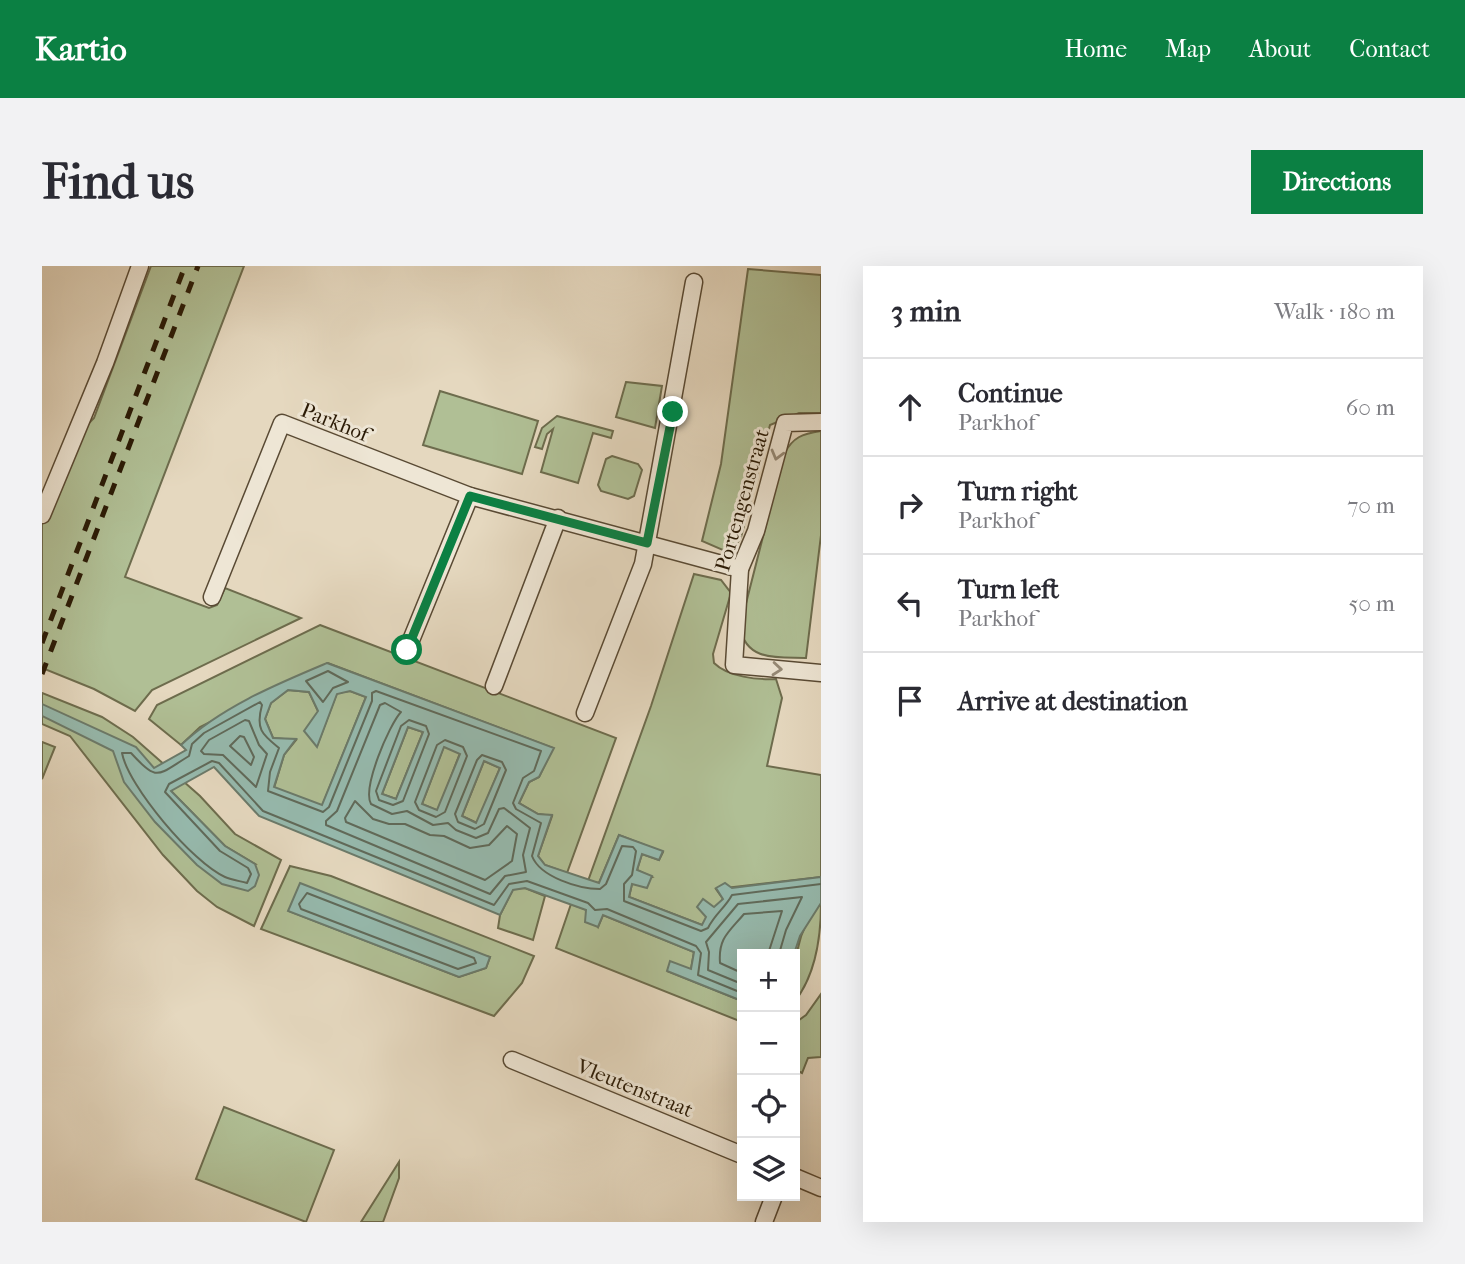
<!DOCTYPE html>
<meta charset="utf-8">
<style>
body{margin:0;font-family:"IM FELL French Canon",serif;background:#f2f2f3;color:#2b2b33}
.controls{position:absolute;right:21px;bottom:21px;display:grid;overflow:hidden;border-radius:0px;box-shadow:0 7px 28px #0002}
.controls button{width:63px;height:63px;display:grid;place-items:center;padding:0;border:0;border-bottom:2px solid #e1e1e2;background:#fff;color:#2b2b33;font:35px sans-serif}
.stop{position:absolute;width:21px;height:21px;margin:-16px;border:5px solid #0b8043;border-radius:50%;background:#fff}
.stop.end{background:#0b8043;border-color:#fff;box-shadow:0 2px 7px #0008}
.list{margin:0;padding:0;list-style:none}
h2{display:flex;justify-content:space-between;align-items:center;height:91px;margin:0;padding:0 28px;font-size:30px}
h2 small{font-size:23px;font-weight:400;color:#7c7c81}
.list li{display:grid;grid-template-columns:46px 1fr auto;gap:21px;align-items:center;box-sizing:border-box;height:98px;padding:0 28px;border-top:2px solid #e1e1e2}
.list b{display:block;font-size:26px;white-space:nowrap}
.list p{margin:0;font-size:23px;white-space:nowrap;color:#7c7c81}
.list em{font-size:23px;font-style:normal;color:#7c7c81}
.icon{flex:none;width:38px;height:38px;fill:none;stroke:currentColor;stroke-width:2;stroke-linecap:round;stroke-linejoin:round}
.map{position:relative;flex:none;width:779px;height:956px;overflow:hidden;border-radius:0px}
header{display:flex;align-items:center;gap:42px;box-sizing:border-box;height:98px;padding:0 35px;background:#0b8043;color:#fff}
header strong{font-size:33px}
nav{display:flex;gap:38px;margin-inline-start:auto;font-size:24px}
.intro{display:flex;align-items:center;justify-content:space-between;box-sizing:border-box;height:168px;padding:0 42px}
h1{margin:0;font-size:49px}
.button{padding:18px 32px;border-radius:0px;background:#0b8043;color:#fff;font-size:24px;font-weight:700}
main{display:flex;gap:42px;padding:0 42px}
aside{flex:1;background:#fff;border-radius:0px;box-shadow:0 7px 28px #0002}
.map>svg:first-child{display:block}
.green{fill:#b0bf95;stroke:#6d6c4d;stroke-width:2;fill-rule:evenodd}
.water{fill:#96baae;stroke:#6b7a6a;stroke-width:2;fill-rule:evenodd}
.lines{fill:none;stroke-linecap:round;stroke-linejoin:round}
.shore{stroke:#606a5a;stroke-width:2}
.street-casing{stroke:#594a34;stroke-width:19}
.street{stroke:#eee6d5;stroke-width:16}
.rail{stroke:#2a1a05;stroke-width:5;stroke-dasharray:12 12;stroke-linecap:butt}
.oneway{stroke:#968a77}
.route{stroke:#0b8043;stroke-width:9}
.labels{text-anchor:middle;stroke-width:6;stroke-linejoin:round;paint-order:stroke}
.street-label{font-size:21px;fill:#2a1a05;stroke:#eee6d5}
</style>
<header>
<strong>Kartio</strong>
<nav><a>Home</a><a>Map</a><a>About</a><a>Contact</a></nav>
</header>
<div class="intro"><h1>Find us</h1><a class="button">Directions</a></div>
<main>
<div class="map">
<svg width="779" height="956" viewBox="0 0 779 956">
<rect width="100%" height="100%" fill="#e5d8bf"/>
<filter id="stains"><feTurbulence type="fractalNoise" baseFrequency=".00286" numOctaves="4"/><feColorMatrix values="0 0 0 0 .2 0 0 0 0 .09 0 0 0 0 .02 0 0 0 .5 -.17"/></filter>
<radialGradient id="worn" r=".72"><stop offset=".6" stop-color="#630" stop-opacity="0"/><stop offset="1" stop-color="#630" stop-opacity=".3"/></radialGradient>
<g class="green">
<path d="M 109,0 L 202,0 L 83,311 L 167,342 L 175,339 L 183,322 L 259,352 L 110,424 L 93,445 L 52,423 L 0,402 L 0,246 L 26,179 L 52,152 Z"/>
<path d="M 706,3 L 779,9 L 779,147 L 757,147 L 728,159 L 699,271 L 694,279 L 683,285 L 660,275 L 679,198 Z"/>
<path d="M 584,116 L 620,120 L 613,162 L 574,151 Z"/>
<path d="M 398,125 L 496,155 L 480,208 L 381,179 Z"/>
<path d="M 515,150 L 571,165 L 569,172 L 551,167 L 536,217 L 499,206 L 511,163 L 505,168 L 500,183 L 493,181 L 500,162 Z"/>
<path d="M 779,165 L 779,269 L 764,392 C 736,391 704,396 698,361 L 742,188 C 751,171 760,168 779,165 Z"/>
<path d="M 570,190 L 596,198 L 600,204 L 592,230 L 586,233 L 559,225 L 556,219 L 564,193 Z"/>
<path d="M 652,308 L 679,314 L 689,327 L 671,388 L 672,397 C 686,411 716,414 734,413 L 740,432 L 725,500 L 779,509 L 779,611 L 674,623 L 681,633 L 660,659 L 587,631 L 590,618 L 610,611 L 595,604 L 600,588 L 617,594 L 621,586 L 577,569 L 557,617 L 546,615 L 609,440 Z"/>
<path d="M 278,359 L 574,472 L 525,607 L 503,599 L 496,590 L 510,550 L 496,548 L 477,537 L 487,516 L 497,511 L 511,482 L 286,397 L 158,461 L 139,479 L 107,453 L 115,439 Z"/>
<path d="M 246,424 L 267,426 L 276,445 L 275,480 L 295,427 L 308,425 L 324,431 L 280,540 L 232,522 L 242,489 L 254,474 L 231,472 L 223,453 L 229,437 Z"/>
<path d="M 0,427 L 60,451 L 91,471 L 158,530 L 193,568 L 239,594 L 212,660 L 175,641 L 155,625 L 121,589 L 28,470 L 0,458 ZM 129,525 L 183,580 L 213,598 L 172,604 Z"/>
<path d="M 366,461 L 381,466 L 354,533 L 340,528 Z"/>
<path d="M 0,476 L 13,481 L 0,513 Z"/>
<path d="M 402,480 L 418,487 L 396,545 L 380,538 Z"/>
<path d="M 442,495 L 458,502 L 435,557 L 420,550 Z"/>
<path d="M 248,600 L 289,610 L 492,690 L 480,717 L 452,750 L 219,663 ZM 247,645 L 448,691 L 444,702 L 417,711 Z"/>
<path d="M 483,622 L 503,630 L 491,674 L 456,662 L 458,649 L 471,623 Z"/>
<path d="M 779,637 C 779,669 774,708 753,735 C 752,698 753,664 779,637 Z"/>
<path d="M 529,638 L 545,644 L 556,661 L 561,649 L 652,686 L 649,703 L 625,705 L 700,735 L 700,756 L 514,682 Z"/>
<path d="M 779,728 L 779,791 L 766,792 L 760,807 L 754,804 L 753,757 L 764,749 Z"/>
<path d="M 182,841 L 292,884 L 264,956 L 154,913 Z"/>
<path d="M 357,896 L 357,912 L 341,956 L 319,956 Z"/>
</g>
<g class="water">
<path d="M 285,397 L 512,482 L 497,511 L 487,516 L 477,537 L 496,548 L 510,549 L 496,590 L 503,599 L 557,617 L 577,569 L 621,585 L 617,594 L 600,588 L 595,604 L 610,610 L 605,622 L 590,618 L 587,631 L 660,659 L 664,651 L 655,641 L 661,633 L 672,641 L 681,633 L 674,622 L 683,617 L 690,622 L 779,611 L 779,637 L 758,670 L 752,688 L 700,688 L 700,735 L 625,705 L 628,695 L 649,703 L 652,686 L 561,649 L 556,661 L 543,656 L 544,644 L 483,622 L 471,624 L 458,649 L 217,550 L 172,501 L 129,525 L 183,580 L 213,598 L 217,609 L 213,620 L 206,625 L 180,618 L 155,599 L 113,556 L 82,516 L 71,485 L 0,450 L 0,438 L 94,481 L 112,502 L 144,484 L 139,479 C 179,441 235,418 285,397 ZM 246,424 L 267,426 L 276,445 L 262,465 L 275,481 L 295,428 L 308,425 L 324,431 L 280,539 L 232,521 L 242,489 L 254,473 L 231,472 L 223,453 L 229,437 ZM 366,461 L 381,466 L 354,533 L 340,528 ZM 402,481 L 418,488 L 395,544 L 380,538 ZM 442,495 L 458,502 L 434,557 L 420,550 Z"/>
<path d="M 258,617 L 448,691 L 444,702 L 417,711 L 246,645 Z"/>
</g>
<g class="lines">
<g class="shore">
<path d="M 286,405 L 306,416 L 291,422 L 281,436 L 264,415 Z"/>
<path d="M 343,437 L 359,446 C 347,459 320,522 329,538 L 350,548 L 365,545 L 391,559 L 406,557 L 414,564 L 434,572 L 446,567 L 457,543 L 462,542 L 488,562 L 481,589 L 484,606 L 463,610 L 448,628 L 284,559 L 284,555 L 295,545 L 338,439 Z"/>
<path d="M 203,454 L 207,455 L 217,479 L 225,488 L 214,521 L 181,489 L 162,488 L 159,485 L 167,474 Z"/>
<path d="M 367,454 L 384,460 L 387,468 L 361,535 L 351,539 L 337,534 L 334,525 L 359,460 Z"/>
<path d="M 198,470 L 202,471 L 212,491 L 209,499 L 188,480 Z"/>
<path d="M 403,474 L 421,481 L 425,490 L 403,546 L 394,551 L 377,544 L 373,536 L 395,479 Z"/>
<path d="M 440,489 L 460,496 L 464,504 L 442,558 L 433,563 L 416,556 L 413,548 L 435,494 Z"/>
<path d="M 313,535 L 331,553 L 347,558 L 363,558 L 388,569 L 402,570 L 428,582 L 447,579 L 465,560 L 475,568 L 470,595 L 443,614 L 304,556 L 303,552 Z"/>
<path d="M 265,627 L 432,692 L 434,697 L 416,703 L 259,643 L 257,638 Z"/>
<path d="M 700,707 L 678,697 C 676,672 687,666 702,648 L 740,645 L 726,688"/>
<path d="M 700,718 L 666,704 L 667,686 L 664,676 L 696,638 L 760,631 L 744,664 L 737,688"/>
<path d="M 700,727 L 656,709 L 659,687 L 654,680 L 565,643 L 553,644 L 546,637 L 485,615 L 467,618 L 452,639 L 221,545 L 177,497 L 170,495 L 127,518 L 123,526 L 178,585 L 206,602 L 209,608 L 205,617 C 198,615 190,614 183,611 C 151,597 86,520 80,487 L 89,487 C 116,516 114,510 147,490 L 150,478 L 162,467 L 218,436 L 220,439 C 213,464 221,469 237,482 L 228,506 L 226,525 L 281,546 L 287,541 L 330,435 L 330,427 L 334,425 L 499,485 L 492,505 L 481,512 L 471,537 L 474,543 L 499,557 L 490,590 C 498,611 537,623 558,623 L 564,618 L 580,580 L 591,581 L 594,585 L 590,609 L 582,618 L 582,635 L 659,665 L 666,662 C 673,648 683,642 690,629 L 779,618"/>
</g>
<g class="street-casing">
<g id="street">
<path d="M 779,156 L 743,157 L 714,265 L 698,303 L 692,399 L 779,407"/>
<path d="M 0,249 L 63,97 L 98,0"/>
<path d="M 170,331 L 240,157 L 428,230 L 698,303"/>
<path d="M 365,384 L 428,230"/>
<path d="M 452,420 L 516,252"/>
<path d="M 543,447 L 601,298 L 652,16"/>
<path d="M 470,794 L 700,889"/>
<path d="M 753,911 L 779,922"/>
<path d="M 722,956 L 732,930"/>
</g>
</g>
<use href="#street" class="street"/>
<g class="rail">
<path d="M 0,377 L 143,0"/>
<path d="M 0,408 L 156,0"/>
</g>
</g>
<defs><path id="oneway-chevron" d="M-2-3.5L2.5 0L-2 3.5" fill="none" stroke-width="1.6" stroke-linecap="round" stroke-linejoin="round" transform="scale(1.75)"/></defs>
<g class="oneway">
<use href="#oneway-chevron" transform="translate(735 189) rotate(105)"/>
<use href="#oneway-chevron" transform="translate(735 403) rotate(5)"/>
</g>
<g class="lines">
<path class="route" d="M 365,384 L 428,230 L 605,277 L 631,146"/>
</g>
<g class="labels">
<g class="street-label">
<text transform="translate(293 156) rotate(22)" y="7">Parkhof</text>
<text transform="translate(700 234) rotate(-74)" y="7">Portengenstraat</text>
<text transform="translate(593 822) rotate(22)" y="7">Vleutenstraat</text>
</g>
</g>
<rect width="100%" height="100%" filter="url(#stains)"/>
<rect width="100%" height="100%" fill="url(#worn)"/>
</svg>
<div class="controls">
<button>+</button>
<button>−</button>
<button><svg class="icon" aria-label="locate" viewBox="0 0 24 24"><circle cx="12" cy="12" r="6"/><path d="M12 2v4M12 18v4M2 12h4M18 12h4"/></svg></button>
<button><svg class="icon" aria-label="layers" viewBox="0 0 24 24"><path d="M12 4l9 5-9 5-9-5zM3 14l9 5 9-5"/></svg></button>
</div>
<div class="stop" style="left:365px;top:384px"></div>
<div class="stop end" style="left:631px;top:146px"></div>
</div>
<aside>
<h2>3 min<small>Walk · 180 m</small></h2>
<ul class="list">
<li><svg class="icon" aria-label="ahead" viewBox="0 0 24 24"><path d="M12 20V5M6 11l6-6 6 6"/></svg><div><b>Continue</b><p>Parkhof</p></div><em>60 m</em></li>
<li><svg class="icon" aria-label="right" viewBox="0 0 24 24"><path d="M7 20v-9h11M14 6l5 5-5 5"/></svg><div><b>Turn right</b><p>Parkhof</p></div><em>70 m</em></li>
<li><svg class="icon" aria-label="left" viewBox="0 0 24 24"><path d="M17 20v-9H6M10 6l-5 5 5 5"/></svg><div><b>Turn left</b><p>Parkhof</p></div><em>50 m</em></li>
<li><svg class="icon" aria-label="arrive" viewBox="0 0 24 24"><path d="M6 21V4h12l-3 4 3 4H6"/></svg><div><b>Arrive at destination</b></div></li>
</ul>
</aside>
</main>
